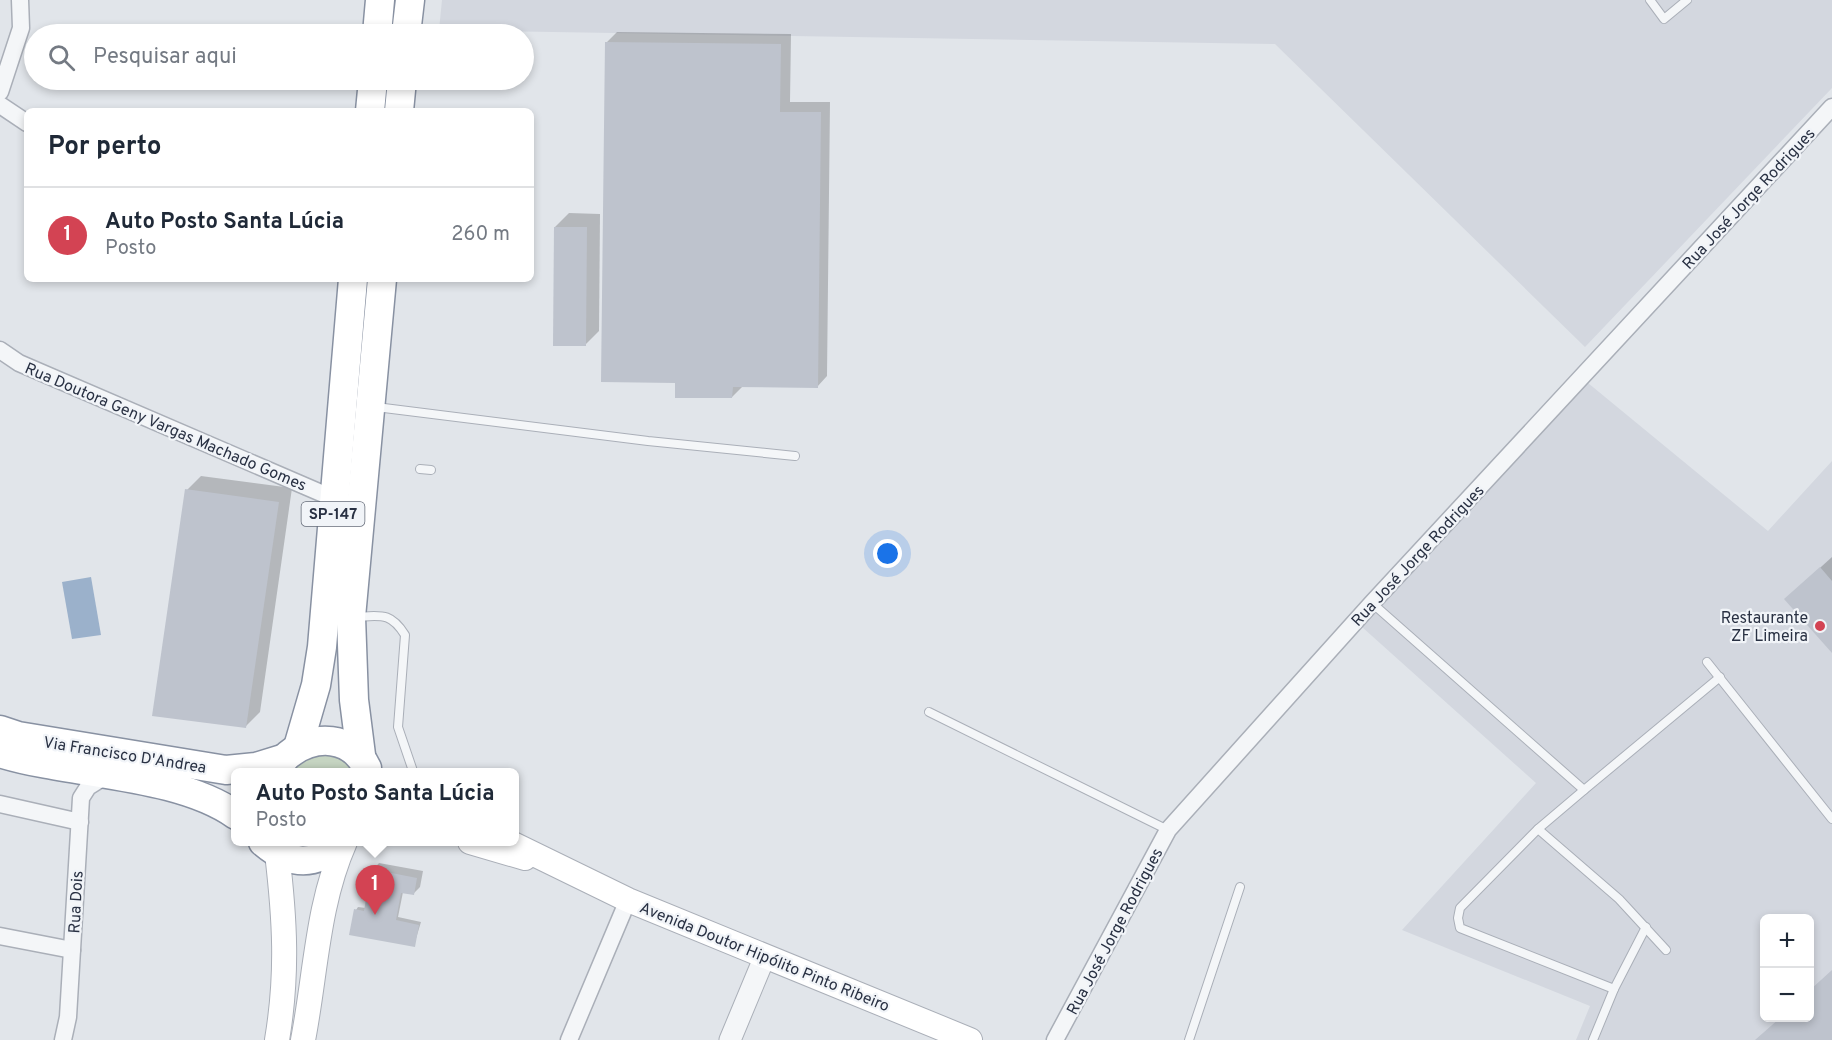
<!DOCTYPE html>
<html lang="pt">
<meta charset="utf-8">
<style>
body{margin:0;font-family:Overpass,sans-serif;background:#f2f2f3;color:#1f2937}
.controls{position:absolute;right:18px;bottom:18px;display:grid;overflow:hidden;border-radius:9px;box-shadow:0 3px 9px #0003}
.controls button{width:54px;height:54px;display:grid;place-items:center;padding:0;border:0;border-bottom:2px solid #e0e1e3;background:#fff;color:#1f2937;font:30px sans-serif}
.you{position:absolute;left:888px;top:554px;width:21px;height:21px;margin:-15px;border:4px solid #fff;border-radius:50%;background:#1a73e8;box-shadow:0 0 0 9px #1a73e833}
.badge{display:grid;place-items:center;width:39px;height:39px;border-radius:50%;background:#d34353;color:#fff;font-size:20px;font-weight:700}
.pin{position:absolute;translate:-50% -50px;filter:drop-shadow(0 2px 3px #0008)}
.pin::after{content:'';position:absolute;top:32px;width:21px;height:18px;background:inherit;clip-path:polygon(0 0,100% 0,50% 100%)}
.popup{position:absolute;left:231px;top:768px;width:288px;height:78px;box-sizing:border-box;display:grid;place-content:center;border-radius:9px;background:#fff;filter:drop-shadow(0 2px 4px #0005);font-size:20px;white-space:nowrap;color:#747a83}
.popup b{font-size:22px;color:#1f2937}
.popup::after{content:'';position:absolute;left:50%;top:100%;margin-left:-12px;border:12px solid transparent;border-top-color:#fff}
.list{margin:0;padding:0;list-style:none}
h2{display:flex;justify-content:space-between;align-items:center;height:78px;margin:0;padding:0 24px;font-size:26px}
h2 small{font-size:20px;font-weight:400;color:#747a83}
.list li{display:grid;grid-template-columns:39px 1fr auto;gap:18px;align-items:center;box-sizing:border-box;height:96px;padding:0 24px;border-top:2px solid #e0e1e3}
.list b{display:block;font-size:22px;white-space:nowrap}
.list p{margin:0;font-size:20px;white-space:nowrap;color:#747a83}
.list em{font-size:20px;font-style:normal;color:#747a83}
.icon{flex:none;width:33px;height:33px;fill:none;stroke:currentColor;stroke-width:2;stroke-linecap:round;stroke-linejoin:round}
.map{position:relative;flex:none;width:1832px;height:1040px;overflow:hidden}
.search{position:absolute;background:#fff;box-shadow:0 3px 9px #0003;left:24px;top:24px;width:510px;height:66px;display:flex;align-items:center;gap:15px;box-sizing:border-box;padding:0 21px;border-radius:33px;color:#747a83;font-size:22px}
.panel{position:absolute;background:#fff;box-shadow:0 3px 9px #0003;left:24px;top:108px;width:510px;height:174px;border-radius:9px}
.map>svg:first-child{display:block}
.built{fill:#d3d7df;fill-rule:evenodd}
.green{fill:#c6d5c2}
.water{fill:#9bb1cb}
.shadow{fill:#0003}
.building{fill:#bec3cd}
.lines{fill:none;stroke-linecap:round;stroke-linejoin:round}
.service-casing{stroke:#aaafb8;stroke-width:10}
.minor-casing{stroke:#aaafb8;stroke-width:19}
.tertiary-casing{stroke:#aaafb8;stroke-width:23}
.secondary-casing{stroke:#aaafb8;stroke-width:26}
.trunk-casing{stroke:#8891a2;stroke-width:31}
.service{stroke:#f4f6f8;stroke-width:8}
.minor{stroke:#f4f6f8;stroke-width:16}
.tertiary{stroke:#f4f6f8;stroke-width:21}
.secondary{stroke:#fff;stroke-width:24}
.trunk{stroke:#fff;stroke-width:28}
.poi-dot{fill:#d34353;stroke:#f1f4f8;stroke-width:2}
.labels{text-anchor:middle;stroke-width:4.5;stroke-linejoin:round;paint-order:stroke}
.shield{fill:#f1f4f8;stroke:#656c79;stroke-width:1.5}
.shield-label{font-size:15px;font-weight:bold;fill:#293143}
.street-label{font-size:16px;fill:#293143;stroke:#f1f4f8}
.poi-label{font-size:16px;fill:#293143;stroke:#f1f4f8;text-anchor:end}
</style>
<div class="map">
<svg width="1832" height="1040" viewBox="0 0 1832 1040">
<rect width="100%" height="100%" fill="#e1e5ea"/>
<g class="built">
<path d="M 442,0 L 1832,0 L 1832,88 L 1585,347 L 1275,44 L 439,30 Z"/>
<path d="M 1588,383 L 1768,531 L 1832,461 L 1832,1040 L 1576,1040 L 1590,1006 L 1402,930 L 1536,783 L 1362,627 ZM 1764,918 L 1810,918 L 1810,1018 L 1764,1018 Z"/>
</g>
<path class="green" d="M 334,753 L 349,761 L 358,772 L 289,772 L 303,758 Z"/>
<path class="water" d="M 91,577 L 101,635 L 72,639 L 62,582 Z"/>
<g class="shadow">
<path d="M 617,32 L 791,34 L 790,102 L 830,102 L 827,376 L 817,387 L 743,386 L 732,397 L 677,381 L 607,42 Z"/>
<path d="M 569,213 L 600,214 L 599,331 L 585,345 L 555,227 Z"/>
<path d="M 201,476 L 292,488 L 260,712 L 246,726 L 187,490 Z"/>
<path d="M 1832,557 L 1832,651 L 1800,586 Z"/>
<path d="M 379,863 L 423,871 L 420,887 L 413,894 L 403,892 L 398,917 L 421,922 L 414,945 L 356,910 L 358,907 L 366,908 L 373,870 Z"/>
<path d="M 1832,971 L 1832,1040 L 1756,1040 L 1781,1018 L 1810,1018 L 1810,991 Z"/>
</g>
<g class="building">
<path d="M 605,42 L 781,44 L 780,112 L 821,112 L 818,388 L 733,387 L 732,398 L 675,398 L 675,383 L 601,382 Z"/>
<path d="M 554,227 L 587,227 L 586,346 L 553,346 Z"/>
<path d="M 185,489 L 279,502 L 246,728 L 152,716 Z"/>
<path d="M 1820,567 L 1832,581 L 1832,653 L 1784,599 Z"/>
<path d="M 371,869 L 417,878 L 414,895 L 401,893 L 396,920 L 419,925 L 415,947 L 349,935 L 354,909 L 364,911 Z"/>
<path d="M 1832,970 L 1832,1040 L 1755,1040 L 1780,1018 L 1810,1018 L 1810,990 Z"/>
</g>
<g class="lines">
<g class="service-casing">
<g id="service">
<path d="M 1650,0 L 1664,19 L 1687,0"/>
<path d="M 376,407 L 648,441 L 795,456"/>
<path d="M 420,469 L 431,470"/>
<path d="M 1372,603 L 1584,790 L 1720,677"/>
<path d="M 354,617 C 380,616 390,611 405,635 L 398,727 L 413,771"/>
<path d="M 1707,662 L 1832,819"/>
<path d="M 929,712 L 1168,830"/>
<path d="M 1584,790 L 1538,829 L 1460,908 L 1458,918 L 1460,928 L 1614,989"/>
<path d="M 1538,829 L 1619,899 L 1666,950"/>
<path d="M 1189,1040 L 1240,887"/>
<path d="M 1593,1040 L 1614,989 L 1646,927"/>
</g>
</g>
<g class="minor-casing">
<g id="minor">
<path d="M 0,92 L 21,28 L 20,0"/>
<path d="M 0,105 L 27,123"/>
<path d="M 0,350 L 19,363 L 335,499"/>
<path d="M 0,804 L 80,822"/>
<path d="M 0,936 L 72,950"/>
<path d="M 63,1040 L 68,1017 L 81,798 L 88,787 L 107,775"/>
<path d="M 569,1040 L 628,900"/>
<path d="M 1055,1040 L 1168,830 L 1372,603 L 1832,107"/>
</g>
</g>
<g class="tertiary-casing">
<path id="tertiary" d="M 730,1040 L 765,956"/>
</g>
<g class="secondary-casing">
<g id="secondary">
<path d="M 470,842 L 525,858"/>
<path d="M 509,842 L 628,900 L 970,1040"/>
<path d="M 277,853 C 285,920 288,974 277,1040"/>
<path d="M 303,1040 C 316,973 317,905 345,842"/>
</g>
</g>
<g class="trunk-casing">
<g id="trunk">
<path d="M 377,34 L 380,0"/>
<path d="M 406,34 L 410,0"/>
<path d="M 370,111 L 373,80"/>
<path d="M 399,111 L 402,80"/>
<path d="M 0,730 L 18,736 L 226,770 L 256,767 L 285,758"/>
<path d="M 298,747 L 316,685 L 322,647 L 353,279"/>
<path d="M 0,753 C 70,775 177,773 236,815"/>
<path d="M 288,755 C 315,734 351,735 367,768"/>
<path d="M 361,755 L 354,700 L 351,617 L 382,279"/>
<path d="M 263,842 C 290,865 314,868 341,842"/>
</g>
</g>
<use href="#service" class="service"/>
<use href="#minor" class="minor"/>
<use href="#tertiary" class="tertiary"/>
<use href="#secondary" class="secondary"/>
<use href="#trunk" class="trunk"/>
</g>
<circle class="poi-dot" cx="1820" cy="626" r="6"/>
<g class="labels">
<rect class="shield" x="301.5" y="502" width="63" height="24" rx="4.5"/>
<g class="shield-label">
<text x="333" y="519">SP-147</text>
</g>
<g class="street-label">
<text transform="translate(1748 198) rotate(-47)" y="6">Rua José Jorge Rodrigues</text>
<text transform="translate(166 426) rotate(23)" y="6">Rua Doutora Geny Vargas Machado Gomes</text>
<text transform="translate(1417 555) rotate(-47)" y="6">Rua José Jorge Rodrigues</text>
<text transform="translate(125 754) rotate(9)" y="6">Via Francisco D'Andrea</text>
<text transform="translate(75 902) rotate(-87)" y="6">Rua Dois</text>
<text transform="translate(1114 931) rotate(-62)" y="6">Rua José Jorge Rodrigues</text>
<text transform="translate(765 956) rotate(22)" y="6">Avenida Doutor Hipólito Pinto Ribeiro</text>
</g>
<g class="poi-label">
<text x="1808" y="623">Restaurante<tspan x="1808" dy="18">ZF Limeira</tspan></text>
</g>
</g>
</svg>
<div class="controls">
<button>+</button>
<button>−</button>
</div>
<div class="you"></div>
<div class="pin badge" style="left:375px;top:915px">1</div>
<div class="popup"><b>Auto Posto Santa Lúcia</b>Posto</div>
<div class="search"><svg class="icon" aria-label="search" viewBox="0 0 24 24"><circle cx="10" cy="10" r="6"/><path d="M15 15l6 6"/></svg>Pesquisar aqui</div>
<section class="panel">
<h2>Por perto<small></small></h2>
<ul class="list">
<li><span class="badge">1</span><div><b>Auto Posto Santa Lúcia</b><p>Posto</p></div><em>260 m</em></li>
</ul>
</section>
</div>
